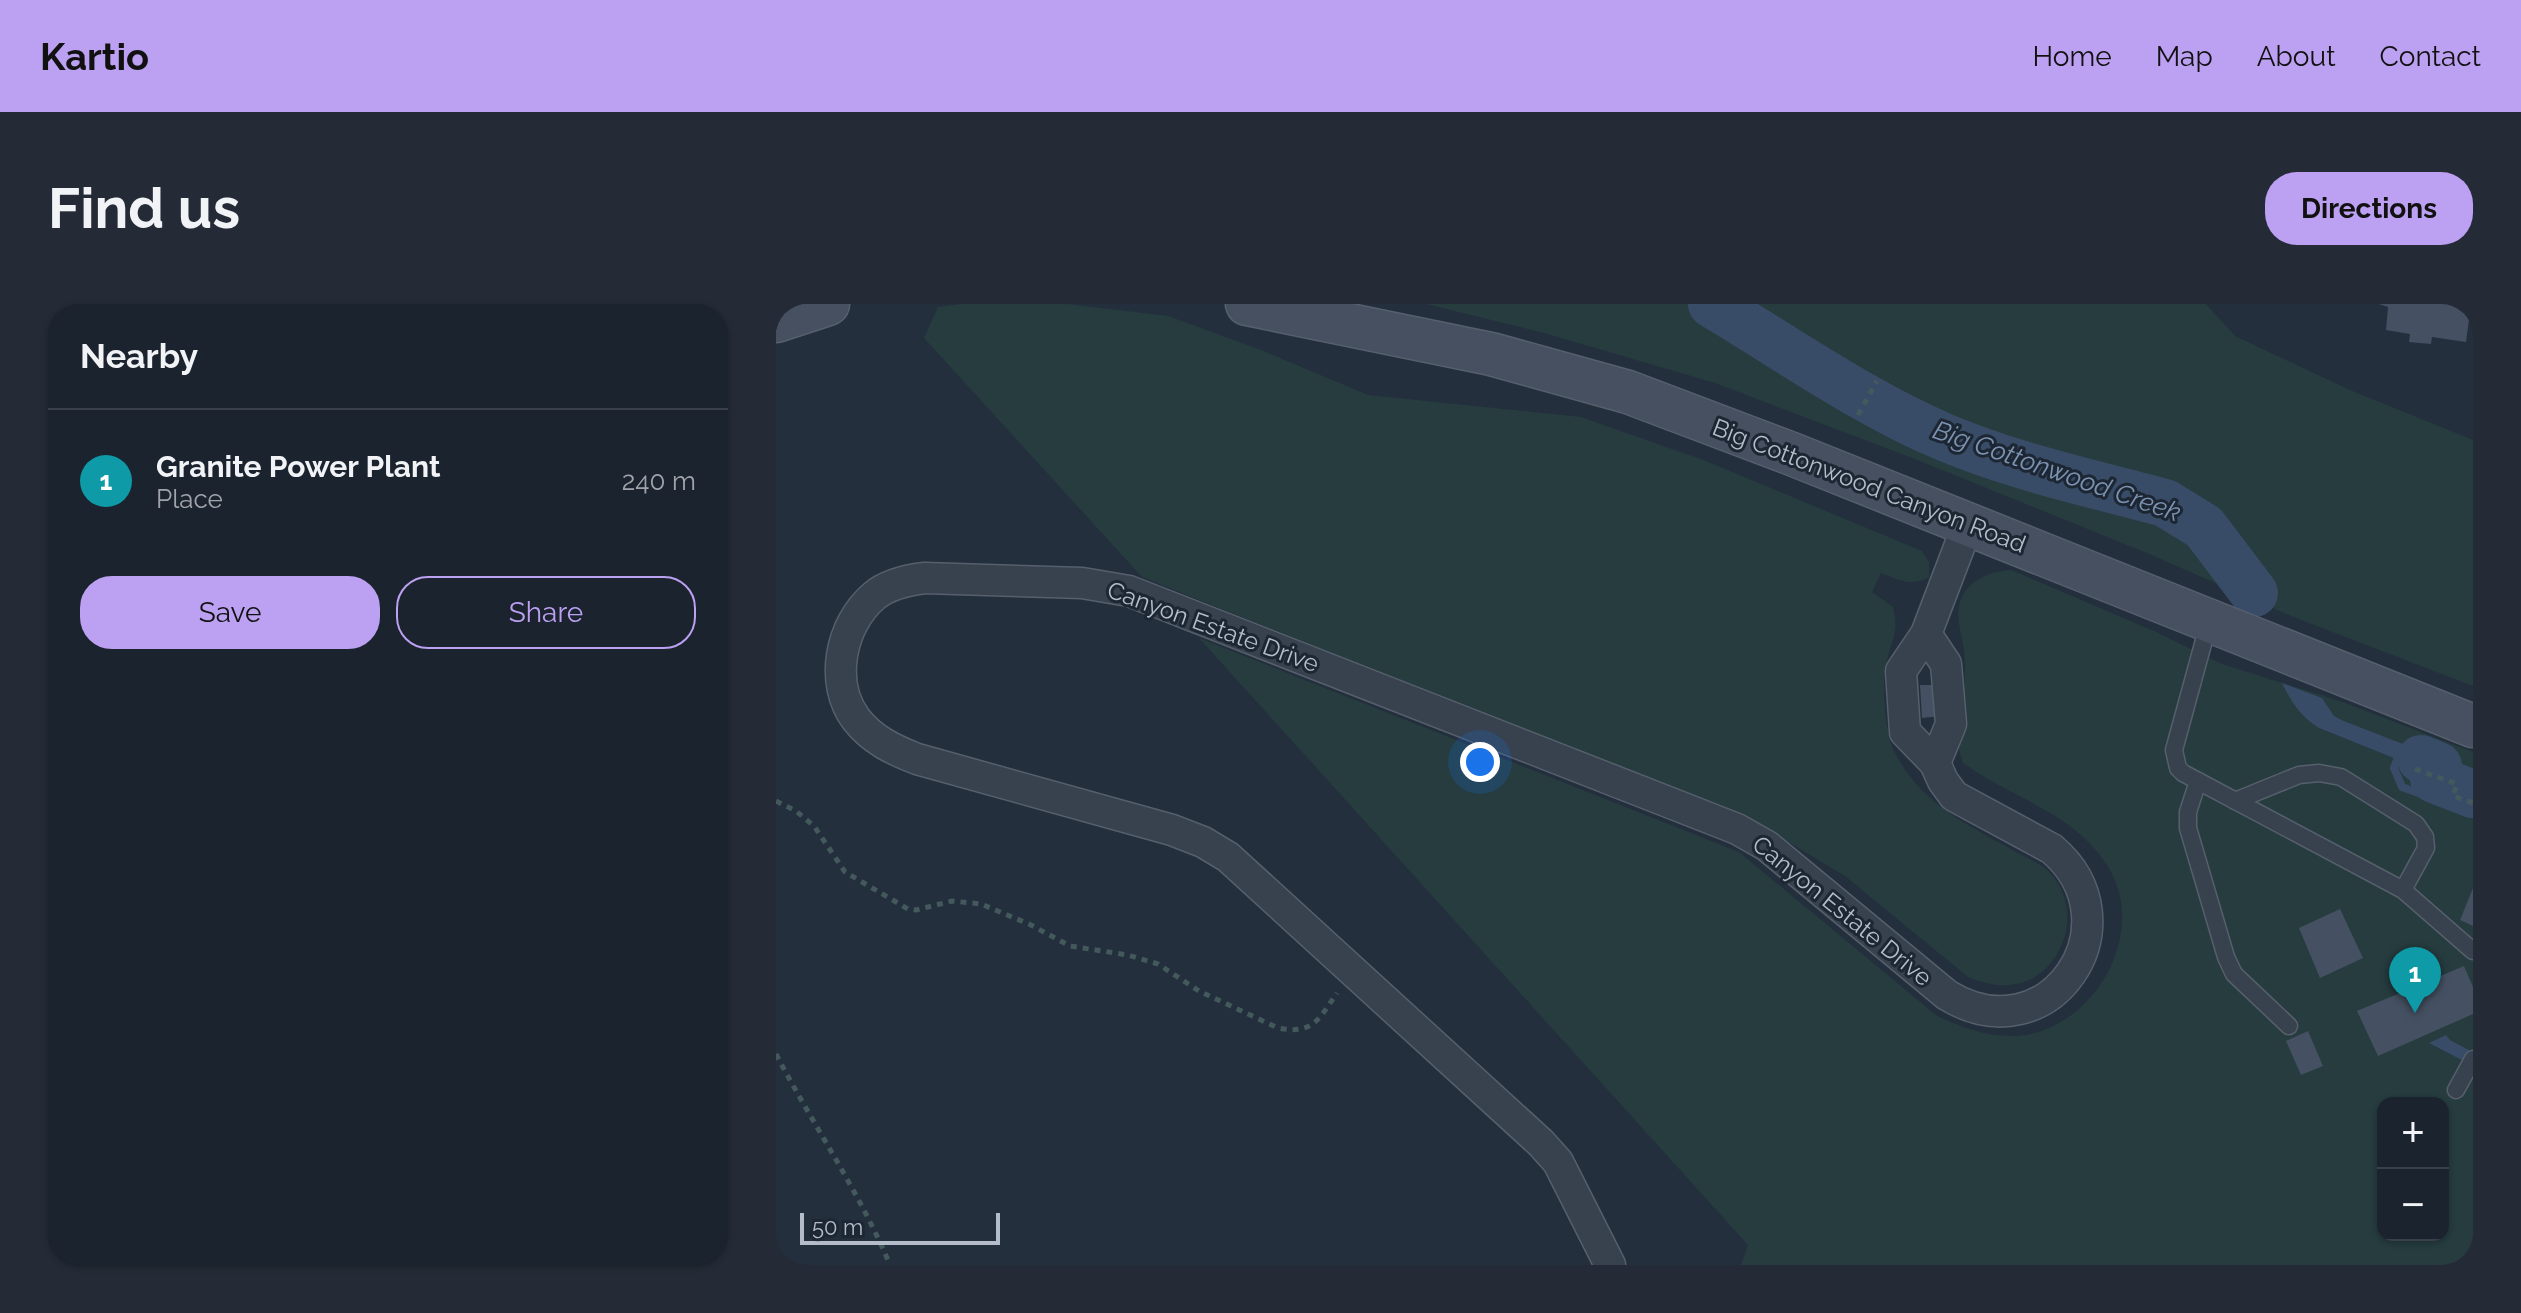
<!DOCTYPE html>
<meta charset="utf-8">
<style>
body{margin:0;font-family:Raleway,sans-serif;background:#242b36;color:#f1f3f6}
.controls{position:absolute;right:24px;bottom:24px;display:grid;overflow:hidden;border-radius:16px;box-shadow:0 2px 6px #0004}
.controls button{width:72px;height:72px;display:grid;place-items:center;padding:0;border:0;border-bottom:2px solid #39404a;background:#1b232e;color:#f1f3f6;font:40px sans-serif}
.scale{position:absolute;left:24px;bottom:20px;width:200px;box-sizing:border-box;padding-left:8px;border:4px solid #b4bcc9;border-top:0;font-size:22px;line-height:28px;white-space:nowrap;color:#b4bcc9;-webkit-text-stroke:6px #1d2633;paint-order:stroke}
.you{position:absolute;left:704px;top:458px;width:28px;height:28px;margin:-20px;border:6px solid #fff;border-radius:50%;background:#1a73e8;box-shadow:0 0 0 12px #1a73e833}
.badge{display:grid;place-items:center;width:52px;height:52px;border-radius:50%;background:#bca0f2;color:#fff;font-size:26px;font-weight:700}
.pin{position:absolute;translate:-50% -66px;filter:drop-shadow(0 2px 4px #0008)}
.pin::after{content:'';position:absolute;top:42px;width:28px;height:24px;background:inherit;clip-path:polygon(0 0,100% 0,50% 100%)}
.list{margin:0;padding:0;list-style:none}
h2{display:flex;justify-content:space-between;align-items:center;height:104px;margin:0;padding:0 32px;font-size:34px}
h2 small{font-size:26px;font-weight:400;color:#a0a4aa}
.list li{display:grid;grid-template-columns:52px 1fr auto;gap:24px;align-items:center;box-sizing:border-box;height:144px;padding:0 32px;border-top:2px solid #39404a}
.list b{display:block;font-size:30px;white-space:nowrap}
.list p{margin:0;font-size:26px;white-space:nowrap;color:#a0a4aa}
.list em{font-size:26px;font-style:normal;color:#a0a4aa}
.actions{display:flex;gap:16px;padding:24px 32px}
.actions a{flex:1;padding:18px 0;border:2px solid #bca0f2;border-radius:32px;text-align:center;font-size:28px;color:#bca0f2}
.actions .main{background:#bca0f2;color:#111}
.map{position:relative;flex:none;width:1697px;height:961px;overflow:hidden;border-radius:32px}
header{display:flex;align-items:center;gap:48px;box-sizing:border-box;height:112px;padding:0 40px;background:#bca0f2;color:#111}
header strong{font-size:38px}
nav{display:flex;gap:44px;margin-inline-start:auto;font-size:28px}
.intro{display:flex;align-items:center;justify-content:space-between;box-sizing:border-box;height:192px;padding:0 48px}
h1{margin:0;font-size:56px}
.button{padding:20px 36px;border-radius:32px;background:#bca0f2;color:#111;font-size:28px;font-weight:700}
main{display:flex;gap:48px;padding:0 48px}
aside{flex:1;background:#1b232e;border-radius:32px;box-shadow:0 2px 6px #0004}
.map>svg:first-child{display:block}
.green{fill:#263c3f;fill-rule:evenodd}
.water{fill:#394c67}
.lines{fill:none;stroke-linecap:round;stroke-linejoin:round}
.stream{stroke:#394c67;stroke-width:8}
.river{stroke:#394c67;stroke-width:48}
.building{fill:#455162}
.lane-casing{stroke:#565f6c;stroke-width:19}
.street-casing{stroke:#565f6c;stroke-width:33}
.secondary-casing{stroke:#565f6c;stroke-width:45}
.path{stroke:#44595c;stroke-width:5;stroke-dasharray:6 6;stroke-linecap:butt}
.lane{stroke:#38414e;stroke-width:16}
.street{stroke:#38414e;stroke-width:30}
.secondary{stroke:#465061;stroke-width:42}
.labels{text-anchor:middle;stroke-width:6;stroke-linejoin:round;paint-order:stroke}
.street-label{font-size:24px;fill:#b4bcc9;stroke:#1d2633}
.water-label{font-size:26px;font-style:italic;fill:#7c92b1;stroke:#1d2633}
</style>
<header>
<strong>Kartio</strong>
<nav><a>Home</a><a>Map</a><a>About</a><a>Contact</a></nav>
</header>
<div class="intro"><h1>Find us</h1><a class="button">Directions</a></div>
<main>
<aside>
<h2>Nearby<small></small></h2>
<ul class="list">
<li><span class="badge" style="background:#0f9aa8">1</span><div><b>Granite Power Plant</b><p>Place</p></div><em>240 m</em></li>
</ul>
<div class="actions"><a class="main">Save</a><a>Share</a></div>
</aside>
<div class="map">
<svg width="1697" height="961" viewBox="0 0 1697 961">
<rect width="100%" height="100%" fill="#242f3e"/>
<g class="green">
<path d="M 185,0 L 291,0 L 392,12 L 485,46 L 592,91 L 805,113 L 930,157 L 1146,247 L 1153,258 L 1153,273 C 1136,283 1122,276 1105,269 L 1096,288 L 1117,303 C 1124,331 1114,336 1110,362 C 1106,383 1109,428 1118,447 C 1143,497 1186,518 1233,544 C 1246,552 1263,558 1274,569 C 1306,602 1291,660 1251,677 C 1229,685 1213,681 1192,673 L 1069,572 L 984,521 L 366,273 L 148,34 L 162,3 Z"/>
<path d="M 650,0 L 1430,0 L 1459,32 L 1574,86 L 1697,136 L 1697,382 L 1515,312 L 1373,250 L 1144,157 L 939,79 L 768,29 Z"/>
<path d="M 1235,266 L 1378,327 L 1446,360 L 1564,397 L 1697,448 L 1697,748 L 1674,736 L 1653,739 L 1697,762 L 1697,961 L 965,961 L 972,941 L 423,334 L 963,548 L 1161,712 C 1189,725 1223,737 1255,730 C 1323,714 1369,629 1334,566 C 1302,510 1237,495 1187,459 L 1183,446 C 1185,418 1192,365 1187,340 C 1184,324 1178,306 1187,291 C 1197,274 1217,267 1235,266 ZM 1507,380 L 1546,394 L 1558,412 L 1568,417 L 1694,466 L 1683,497 L 1669,492 L 1672,485 L 1637,472 L 1640,463 L 1543,424 ZM 1607,799 L 1667,799 L 1667,931 L 1607,931 Z"/>
</g>
<g class="water">
<path d="M 1506,379 L 1546,394 L 1558,412 L 1568,417 L 1694,466 L 1683,497 L 1669,492 L 1671,485 L 1637,472 L 1640,463 L 1543,424 C 1524,412 1516,399 1506,379 Z"/>
<path d="M 1670,731 L 1674,736 L 1697,748 L 1697,762 L 1653,739 Z"/>
</g>
<g class="lines">
<g class="stream">
<path d="M 1624,448 L 1618,464 L 1626,483 L 1651,492"/>
<path d="M 1682,469 L 1697,475"/>
<path d="M 1658,475 L 1651,492 L 1681,503 L 1697,501"/>
</g>
<g class="river">
<path d="M 936,0 C 1011,45 1088,99 1168,133 C 1239,163 1315,179 1389,199 L 1428,223 L 1478,289"/>
<path d="M 1645,455 L 1662,462 L 1658,475 L 1697,490"/>
</g>
</g>
<g class="building">
<path d="M 1603,0 L 1695,0 L 1690,38 L 1656,33 L 1655,40 L 1633,38 L 1634,30 L 1610,26 L 1612,3 Z"/>
<path d="M 1144,381 L 1163,381 L 1165,412 L 1146,414 Z"/>
<path d="M 1697,584 L 1697,622 L 1684,616 Z"/>
<path d="M 1564,605 L 1587,654 L 1544,674 L 1523,624 Z"/>
<path d="M 1688,662 L 1697,683 L 1697,710 L 1602,752 L 1581,707 Z"/>
<path d="M 1532,727 L 1547,762 L 1525,771 L 1510,737 Z"/>
</g>
<g class="lines">
<g class="lane-casing">
<g id="lane">
<path d="M 1433,318 L 1398,446 L 1402,464 L 1407,469 L 1627,586 L 1697,647"/>
<path d="M 1422,477 L 1412,508 L 1412,524 L 1450,653 L 1458,670 L 1513,722"/>
<path d="M 1459,497 L 1523,471 L 1543,469 L 1565,473 L 1640,520 L 1649,533 L 1650,544 L 1627,586"/>
<path d="M 1680,786 L 1697,755"/>
</g>
</g>
<g class="street-casing">
<g id="street">
<path d="M 1150,330 L 1170,360 L 1175,420 L 1159,459 L 1129,428 L 1125,367 L 1150,330 L 1192,220"/>
<path d="M 834,961 L 782,858 L 765,839 L 452,553 L 427,538 L 396,526 L 141,455 C 118,446 96,436 80,415 C 53,379 64,321 98,292 C 112,280 132,276 149,274 L 306,279 L 353,287 L 961,525 L 991,542 L 1171,691 C 1274,754 1363,619 1276,545 L 1178,492 L 1167,477 L 1159,459"/>
</g>
</g>
<g class="secondary-casing">
<g id="secondary">
<path d="M 471,0 L 715,50 L 852,88 L 1016,150 L 1697,422"/>
<path d="M 0,17 L 52,0"/>
</g>
</g>
<g class="path">
<path d="M 1082,111 L 1101,77"/>
<path d="M 1639,465 L 1681,480 L 1677,492 L 1697,499"/>
<path d="M 0,497 L 20,507 L 38,522 L 69,568 L 132,605 L 140,606 L 176,597 L 205,600 L 253,620 L 294,642 L 352,651 L 382,660 L 423,687 L 502,724 C 537,731 543,715 561,689"/>
<path d="M 0,750 C 37,821 83,887 114,961"/>
</g>
<use href="#lane" class="lane"/>
<use href="#street" class="street"/>
<use href="#secondary" class="secondary"/>
</g>
<g class="labels">
<g class="street-label">
<text transform="translate(1093 182) rotate(21)" y="8">Big Cottonwood Canyon Road</text>
<text transform="translate(437 323) rotate(20)" y="8">Canyon Estate Drive</text>
<text transform="translate(1066 607) rotate(39)" y="8">Canyon Estate Drive</text>
</g>
<g class="water-label">
<text transform="translate(1281 167) rotate(19)" y="9">Big Cottonwood Creek</text>
</g>
</g>
</svg>
<div class="controls">
<button>+</button>
<button>−</button>
</div>
<div class="scale">50 m</div>
<div class="you"></div>
<div class="pin badge" style="left:1639px;top:709px;background:#0f9aa8">1</div>
</div>
</main>
